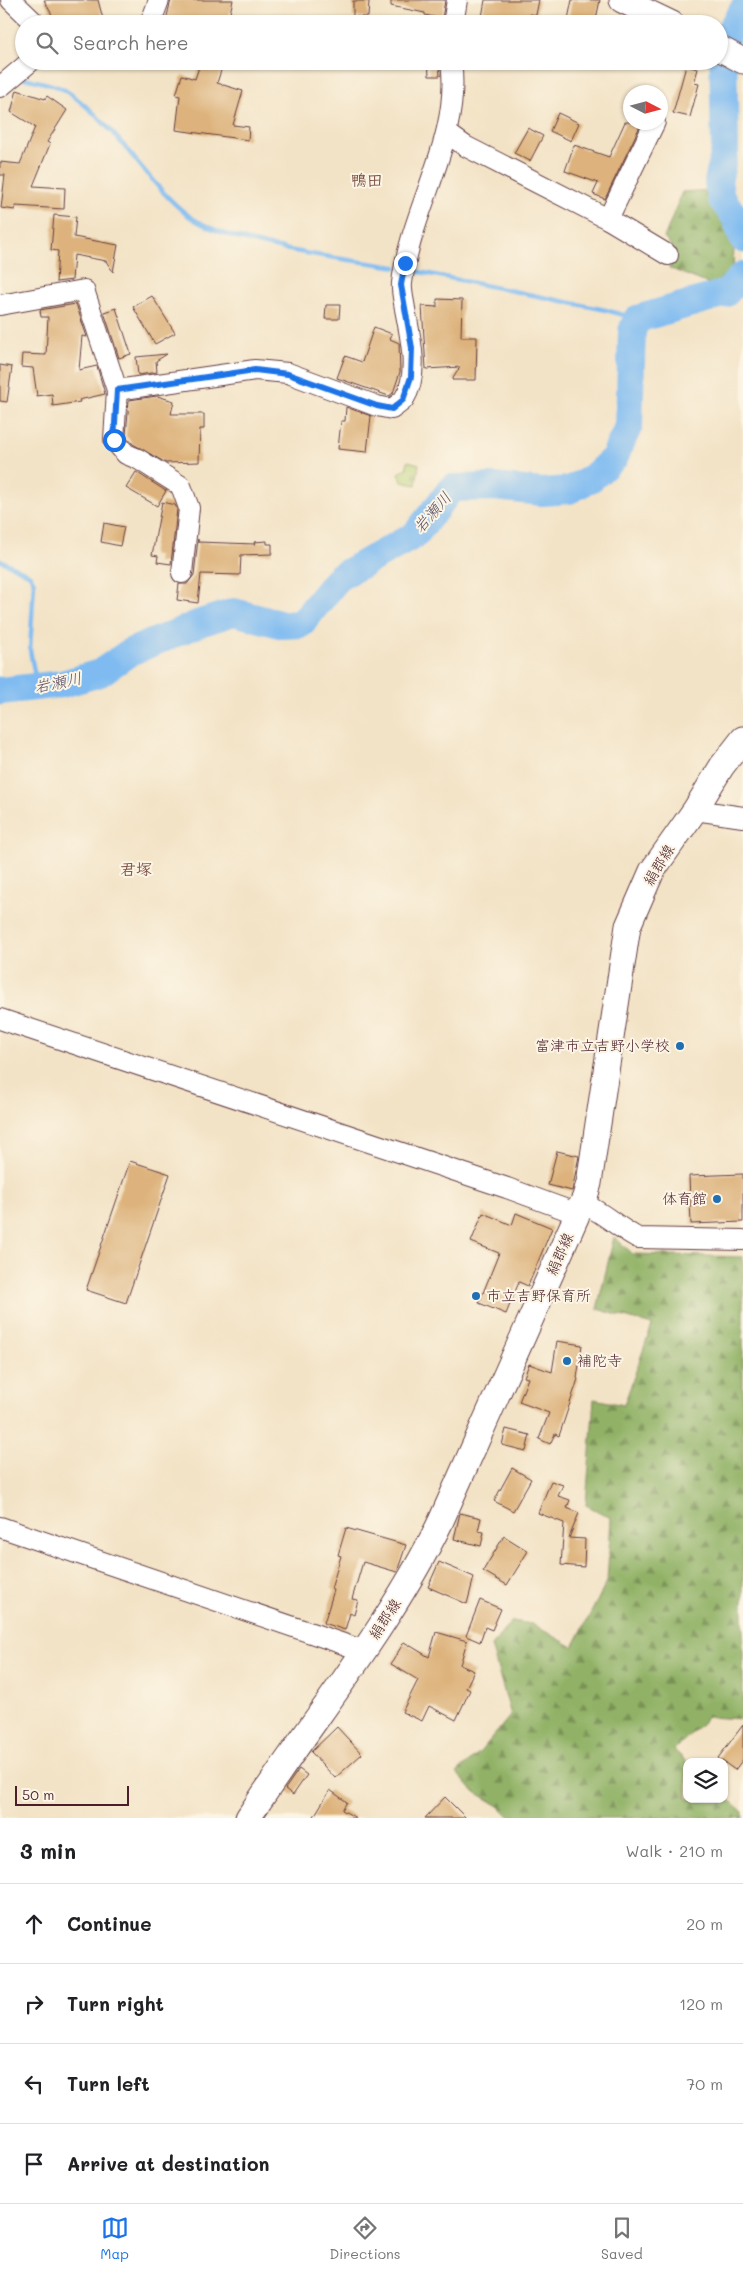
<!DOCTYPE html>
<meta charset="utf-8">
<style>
body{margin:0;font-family:Mali,"Klee One",sans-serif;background:#f2f2f2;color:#202124}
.controls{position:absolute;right:15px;bottom:15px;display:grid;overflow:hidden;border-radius:10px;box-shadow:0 1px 4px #0004}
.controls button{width:45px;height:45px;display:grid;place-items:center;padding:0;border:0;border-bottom:1px solid #e0e0e0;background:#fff;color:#202124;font:25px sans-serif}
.compass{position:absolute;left:623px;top:85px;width:45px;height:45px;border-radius:50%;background:#fff;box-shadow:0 1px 4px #0004;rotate:96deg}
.scale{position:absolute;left:15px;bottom:12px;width:114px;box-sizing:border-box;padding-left:5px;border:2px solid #4a1f2b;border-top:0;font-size:14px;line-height:18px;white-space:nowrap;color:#4a1f2b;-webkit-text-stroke:4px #fcf5e5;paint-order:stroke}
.stop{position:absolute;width:15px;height:15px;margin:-11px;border:4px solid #1a73e8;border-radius:50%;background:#fff}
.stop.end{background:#1a73e8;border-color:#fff;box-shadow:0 1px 5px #0008}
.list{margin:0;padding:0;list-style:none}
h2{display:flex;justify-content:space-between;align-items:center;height:65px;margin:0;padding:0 20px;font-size:21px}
h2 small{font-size:16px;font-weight:400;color:#757577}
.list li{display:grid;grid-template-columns:32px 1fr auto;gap:15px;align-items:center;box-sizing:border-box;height:80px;padding:0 20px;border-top:1px solid #e0e0e0}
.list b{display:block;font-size:19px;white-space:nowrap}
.list em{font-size:16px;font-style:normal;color:#757577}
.icon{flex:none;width:28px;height:28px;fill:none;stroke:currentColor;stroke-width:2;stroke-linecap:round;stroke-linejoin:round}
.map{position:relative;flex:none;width:743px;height:1818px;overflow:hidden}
.search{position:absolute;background:#fff;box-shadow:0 1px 4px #0004;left:15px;right:15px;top:15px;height:55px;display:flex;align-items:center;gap:12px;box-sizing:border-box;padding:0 18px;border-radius:28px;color:#757577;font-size:19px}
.sheet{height:385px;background:#fff}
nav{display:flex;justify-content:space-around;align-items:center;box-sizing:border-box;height:70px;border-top:1px solid #e0e0e0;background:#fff;font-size:14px;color:#757577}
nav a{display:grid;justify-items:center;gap:2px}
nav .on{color:#1a73e8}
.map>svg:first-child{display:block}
.forest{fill:url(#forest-firs);stroke:#6e6848}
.cemetery{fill:url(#cemetery-stones);stroke:#807850}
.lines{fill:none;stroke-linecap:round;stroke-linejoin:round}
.stream{stroke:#7fbbf1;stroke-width:4.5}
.river{stroke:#7fbbf1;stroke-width:28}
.building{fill:#ddb27b}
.minor-casing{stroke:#633c42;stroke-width:22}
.major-casing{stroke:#633c42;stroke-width:27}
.minor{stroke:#fff;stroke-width:20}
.major{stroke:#fff;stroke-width:25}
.route{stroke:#1a73e8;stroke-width:6}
.poi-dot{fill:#1f6fb2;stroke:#fcf5e5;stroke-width:2}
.labels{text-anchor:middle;stroke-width:4;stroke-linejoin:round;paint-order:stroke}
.street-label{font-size:15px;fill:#4a1f2b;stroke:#fcf5e5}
.poi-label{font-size:15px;fill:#4a1f2b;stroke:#fcf5e5;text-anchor:end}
.neighbourhood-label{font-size:16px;font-weight:bold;fill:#7d5247;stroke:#fcf5e5}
.water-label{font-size:16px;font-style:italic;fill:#5a4e66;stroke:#fcf5e5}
</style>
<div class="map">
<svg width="743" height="1818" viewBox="0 0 743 1818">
<defs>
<pattern id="forest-firs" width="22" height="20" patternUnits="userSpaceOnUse" patternTransform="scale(1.25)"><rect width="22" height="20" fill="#91b266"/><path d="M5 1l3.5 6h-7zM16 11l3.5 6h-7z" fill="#789054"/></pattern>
<pattern id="cemetery-stones" width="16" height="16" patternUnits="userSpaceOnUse" patternTransform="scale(1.25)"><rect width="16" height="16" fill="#b7d075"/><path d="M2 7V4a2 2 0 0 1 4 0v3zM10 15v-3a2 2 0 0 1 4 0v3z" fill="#9fb265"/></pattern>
</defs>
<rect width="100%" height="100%" fill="#fcf5e5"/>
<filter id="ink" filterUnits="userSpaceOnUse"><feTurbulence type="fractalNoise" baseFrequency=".02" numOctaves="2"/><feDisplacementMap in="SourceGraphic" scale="10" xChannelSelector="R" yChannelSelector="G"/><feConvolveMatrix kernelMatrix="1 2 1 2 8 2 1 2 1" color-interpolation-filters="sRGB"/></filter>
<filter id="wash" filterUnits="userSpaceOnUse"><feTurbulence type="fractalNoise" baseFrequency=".0096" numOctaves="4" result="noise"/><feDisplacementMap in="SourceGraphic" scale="20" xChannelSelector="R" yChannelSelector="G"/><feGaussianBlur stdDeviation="1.12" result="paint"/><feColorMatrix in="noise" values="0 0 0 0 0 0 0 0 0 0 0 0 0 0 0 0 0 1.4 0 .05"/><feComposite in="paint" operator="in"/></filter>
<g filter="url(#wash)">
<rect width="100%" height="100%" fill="#f3e3c6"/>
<g class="forest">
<path d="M 709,190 L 734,246 L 733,269 L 723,288 L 711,285 L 669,268 L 675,250 L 664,238 L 682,192 Z"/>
<path d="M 614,1237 L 633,1254 L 743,1257 L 743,1719 L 708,1717 L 674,1750 L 687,1762 L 687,1799 L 724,1799 L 724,1795 L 743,1812 L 743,1818 L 511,1818 L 499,1806 L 472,1790 L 457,1773 L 481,1751 L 511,1715 L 491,1646 L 512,1621 L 532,1624 L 573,1647 L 607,1582 L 611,1518 L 586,1505 L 594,1399 L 624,1405 L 652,1325 L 597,1309 Z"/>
</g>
<path class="cemetery" d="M 408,461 L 419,464 L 416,485 L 402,482 L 399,473 L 406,469 Z"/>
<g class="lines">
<g class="stream">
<path d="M 24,78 C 36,81 49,83 61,88 C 71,93 80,101 88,108 C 124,139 148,182 184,212 C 224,247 342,258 396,267"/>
<path d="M 410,270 L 606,310 L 637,319"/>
<path d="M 0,560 L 30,575 L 34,583 L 30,650 L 37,687"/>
</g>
<g class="river">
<path d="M 743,10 L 725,38 L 723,48 L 725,150 L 718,182 L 721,198 L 736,218 L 743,239"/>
<path d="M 0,691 L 62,684 L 100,673 L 130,652 L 200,623 L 234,612 L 283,625 L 301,624 L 339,577 L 415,535 L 452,488 L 495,487 L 542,492 L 569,490 L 592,478 L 614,458 L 629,425 L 632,331 L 637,319 L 726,293 L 743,275"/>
</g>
</g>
<g id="blocks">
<g class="building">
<path d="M 44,0 L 98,0 L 103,19 L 85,24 L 57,24 Z"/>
<path d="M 171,0 L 233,0 L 228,22 L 216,19 L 214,24 L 165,24 Z"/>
<path d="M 391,0 L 445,0 L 442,19 L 425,15 L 425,13 L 391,6 Z"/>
<path d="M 485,0 L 539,0 L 536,15 L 530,14 L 529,24 L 483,24 L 484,18 L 482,17 Z"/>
<path d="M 572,0 L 600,0 L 595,24 L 567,24 Z"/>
<path d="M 353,1 L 369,1 L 368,17 L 353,17 Z"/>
<path d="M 201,61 L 224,61 L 217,83 L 243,91 L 233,125 L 249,127 L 248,140 L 176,130 L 180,96 L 176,95 L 182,75 L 195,79 Z"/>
<path d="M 428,61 L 439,61 L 440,76 L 429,76 Z"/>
<path d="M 686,66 L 698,69 L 694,83 L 699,84 L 690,117 L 673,113 Z"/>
<path d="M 17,90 L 45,99 L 47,96 L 67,110 L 47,142 L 50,144 L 33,186 L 65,188 L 64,209 L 16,206 L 15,210 L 1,208 L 5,175 L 0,175 L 0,162 L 20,164 L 35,127 L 11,112 Z"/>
<path d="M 558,113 L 579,123 L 571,141 L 550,131 Z"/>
<path d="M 625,122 L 642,122 L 605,199 L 593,194 L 598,183 L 565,171 L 574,145 L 609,157 Z"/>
<path d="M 528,128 L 543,136 L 530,161 L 514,153 Z"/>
<path d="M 54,215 L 76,217 L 74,237 L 118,245 L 113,272 L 106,261 L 74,255 L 72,280 L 56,282 L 58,251 L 51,250 Z"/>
<path d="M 152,296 L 175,333 L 155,344 L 133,307 Z"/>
<path d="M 437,299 L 462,300 L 461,337 L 477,337 L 476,380 L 452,380 L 460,367 L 426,369 L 422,306 L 437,307 Z"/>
<path d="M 76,304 L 87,337 L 82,336 L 79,370 L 97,366 L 105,394 L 79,400 L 80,402 L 53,406 L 52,394 L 37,396 L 33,368 L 21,367 L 22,354 L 46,355 L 48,317 L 41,317 L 40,310 Z"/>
<path d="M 326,305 L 340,305 L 339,319 L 325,319 Z"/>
<path d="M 116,308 L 131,354 L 119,358 L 104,312 Z"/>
<path d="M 374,327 L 392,334 L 390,339 L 399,343 L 400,372 L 393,393 L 389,396 L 337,378 L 345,356 L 362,362 Z"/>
<path d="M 167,354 L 156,361 L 157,372 L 138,375 L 136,357 Z"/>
<path d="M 0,365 L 12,367 L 7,402 L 0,401 Z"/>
<path d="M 157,396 L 174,401 L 171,414 L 204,414 L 204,429 L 200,429 L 199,462 L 166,463 L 133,444 L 126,436 L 129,400 Z"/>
<path d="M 346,407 L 371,416 L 367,452 L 338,449 L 341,421 L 345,421 Z"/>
<path d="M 136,472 L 166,491 L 157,506 L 126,488 Z"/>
<path d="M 162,502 L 175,505 L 177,509 L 171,564 L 157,562 L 158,556 L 152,555 Z"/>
<path d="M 104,523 L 124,527 L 120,546 L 101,542 Z"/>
<path d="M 198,539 L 198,542 L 255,544 L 254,542 L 267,541 L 267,544 L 272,544 L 272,554 L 241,555 L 240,575 L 201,574 L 198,603 L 177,600 L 179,584 L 187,584 L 194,575 Z"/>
<path d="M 557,1151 L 579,1156 L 572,1191 L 548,1185 Z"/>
<path d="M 130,1161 L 170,1174 L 126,1303 L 86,1290 Z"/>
<path d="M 743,1174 L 743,1222 L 691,1224 L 689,1176 Z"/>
<path d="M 483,1213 L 512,1225 L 516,1213 L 552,1228 L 528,1286 L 519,1282 L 506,1314 L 479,1303 L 499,1253 L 471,1242 Z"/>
<path d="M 557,1341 L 582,1345 L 577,1378 L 578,1379 L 559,1436 L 555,1434 L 550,1444 L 539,1439 L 549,1413 L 519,1402 L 528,1378 L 524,1377 L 529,1364 L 552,1372 Z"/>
<path d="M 506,1429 L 530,1435 L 526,1451 L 502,1445 Z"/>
<path d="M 512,1468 L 531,1479 L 513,1511 L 494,1501 Z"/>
<path d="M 551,1481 L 563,1485 L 558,1496 L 570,1500 L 567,1508 L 579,1513 L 569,1538 L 585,1539 L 584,1567 L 561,1565 L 564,1523 L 538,1513 Z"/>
<path d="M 460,1513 L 481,1518 L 478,1531 L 484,1532 L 481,1546 L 454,1539 Z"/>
<path d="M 346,1528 L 406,1545 L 397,1572 L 363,1562 L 352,1599 L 358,1600 L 354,1615 L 350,1613 L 345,1630 L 324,1623 L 334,1590 L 331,1589 L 341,1556 L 338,1555 Z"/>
<path d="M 504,1536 L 528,1551 L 507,1585 L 483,1571 Z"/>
<path d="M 439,1562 L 474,1577 L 467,1604 L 428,1587 Z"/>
<path d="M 480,1600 L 501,1609 L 492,1630 L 485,1627 L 480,1642 L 466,1636 Z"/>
<path d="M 436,1632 L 467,1641 L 460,1665 L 474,1671 L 466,1688 L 470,1690 L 456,1720 L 429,1706 L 422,1721 L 402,1712 L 418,1680 L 391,1664 L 404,1642 L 429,1657 Z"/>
<path d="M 743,1725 L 743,1759 L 735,1770 L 718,1758 Z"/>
<path d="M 337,1727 L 362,1754 L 335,1778 L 311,1752 Z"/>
<path d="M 299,1769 L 307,1775 L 293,1795 L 285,1789 Z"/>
<path d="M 330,1790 L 347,1802 L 342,1810 L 356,1818 L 313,1818 Z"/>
<path d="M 445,1797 L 466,1818 L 425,1818 Z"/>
</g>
</g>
</g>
<g filter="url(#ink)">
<use href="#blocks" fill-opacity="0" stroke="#633c42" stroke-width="1"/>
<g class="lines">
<g class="minor-casing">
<g id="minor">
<path d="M 11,0 L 36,24"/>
<path d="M 147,24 L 152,19 L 159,0"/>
<path d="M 453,24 L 457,0"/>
<path d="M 0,87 L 31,61"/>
<path d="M 447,133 L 465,146 L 608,219 L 668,255"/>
<path d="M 608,219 L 655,122"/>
<path d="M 0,305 L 84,290 L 117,390 L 255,370 L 288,373 L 377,406 L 392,409 C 395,406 401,403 404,399 C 420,374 410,336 405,309 C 404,301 401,291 402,283 C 411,207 462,139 451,61"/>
<path d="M 117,390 L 114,440 L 126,454 L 138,459 L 181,486 L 189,508 L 182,573"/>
<path d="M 695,810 L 743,817"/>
<path d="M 0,1019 L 507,1188 L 578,1214"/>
<path d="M 582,1203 C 603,1212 618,1228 638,1238 L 743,1240"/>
<path d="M 0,1527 L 364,1651"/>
</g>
</g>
<g class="major-casing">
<g id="major">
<path d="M 622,0 L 672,24"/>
<path d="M 719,48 L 743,61"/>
<path d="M 248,1818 C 312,1720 388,1629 440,1523 L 585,1197 L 589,1183 L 628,926 L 652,871 L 695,810 L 722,766 L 743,739"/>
</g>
</g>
<use href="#minor" class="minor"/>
<use href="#major" class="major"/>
</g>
</g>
<g class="lines" filter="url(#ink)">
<path class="route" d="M 114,440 L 117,390 L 255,370 L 288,374 L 377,406 L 392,409 L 403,400 L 411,377 L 412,348 L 401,285 L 405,263"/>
</g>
<g class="poi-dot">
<circle cx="680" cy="1046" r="5"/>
<circle cx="717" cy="1199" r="5"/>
<circle cx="476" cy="1296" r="5"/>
<circle cx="567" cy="1361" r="5"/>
</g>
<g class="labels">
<g class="street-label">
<text transform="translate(659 865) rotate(-59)" y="5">絹郡線</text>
<text transform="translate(560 1254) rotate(-66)" y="5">絹郡線</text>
<text transform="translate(385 1619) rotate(-57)" y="5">絹郡線</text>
</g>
<g class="poi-label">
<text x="670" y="1051">富津市立吉野小学校</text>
<text x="707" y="1204">体育館</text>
<text x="486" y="1301" text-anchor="start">市立吉野保育所</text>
<text x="577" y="1366" text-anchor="start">補陀寺</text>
</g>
<g class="neighbourhood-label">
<text x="367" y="186">鴨田</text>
<text x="136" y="875">君塚</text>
</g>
<g class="water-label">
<text transform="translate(432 512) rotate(-49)" y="6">岩瀬川</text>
<text transform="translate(58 682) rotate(-11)" y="6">岩瀬川</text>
</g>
</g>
</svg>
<div class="controls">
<button><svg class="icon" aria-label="layers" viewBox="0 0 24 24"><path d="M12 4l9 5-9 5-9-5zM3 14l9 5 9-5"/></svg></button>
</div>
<svg class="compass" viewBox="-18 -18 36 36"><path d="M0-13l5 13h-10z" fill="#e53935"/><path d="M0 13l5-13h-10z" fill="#757577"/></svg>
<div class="scale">50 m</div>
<div class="stop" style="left:114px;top:440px"></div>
<div class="stop end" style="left:405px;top:263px"></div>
<div class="search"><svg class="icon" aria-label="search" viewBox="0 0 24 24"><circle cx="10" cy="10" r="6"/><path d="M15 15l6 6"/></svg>Search here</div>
</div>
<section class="sheet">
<h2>3 min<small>Walk · 210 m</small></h2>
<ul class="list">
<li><svg class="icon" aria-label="ahead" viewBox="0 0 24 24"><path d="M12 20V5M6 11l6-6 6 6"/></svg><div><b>Continue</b></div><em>20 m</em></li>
<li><svg class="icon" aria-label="right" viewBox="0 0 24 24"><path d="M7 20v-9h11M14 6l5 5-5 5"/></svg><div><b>Turn right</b></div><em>120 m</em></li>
<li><svg class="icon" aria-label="left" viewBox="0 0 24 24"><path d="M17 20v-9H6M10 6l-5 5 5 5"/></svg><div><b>Turn left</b></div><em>70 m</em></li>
<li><svg class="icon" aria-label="arrive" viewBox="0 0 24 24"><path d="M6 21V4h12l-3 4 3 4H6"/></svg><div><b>Arrive at destination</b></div></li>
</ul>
</section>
<nav>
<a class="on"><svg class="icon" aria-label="map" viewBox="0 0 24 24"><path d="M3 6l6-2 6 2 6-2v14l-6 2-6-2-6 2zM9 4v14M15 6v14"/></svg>Map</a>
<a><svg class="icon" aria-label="directions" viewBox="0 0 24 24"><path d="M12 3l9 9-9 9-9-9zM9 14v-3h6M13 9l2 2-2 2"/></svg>Directions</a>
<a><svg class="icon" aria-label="saved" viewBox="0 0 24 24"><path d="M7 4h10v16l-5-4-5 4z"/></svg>Saved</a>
</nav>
